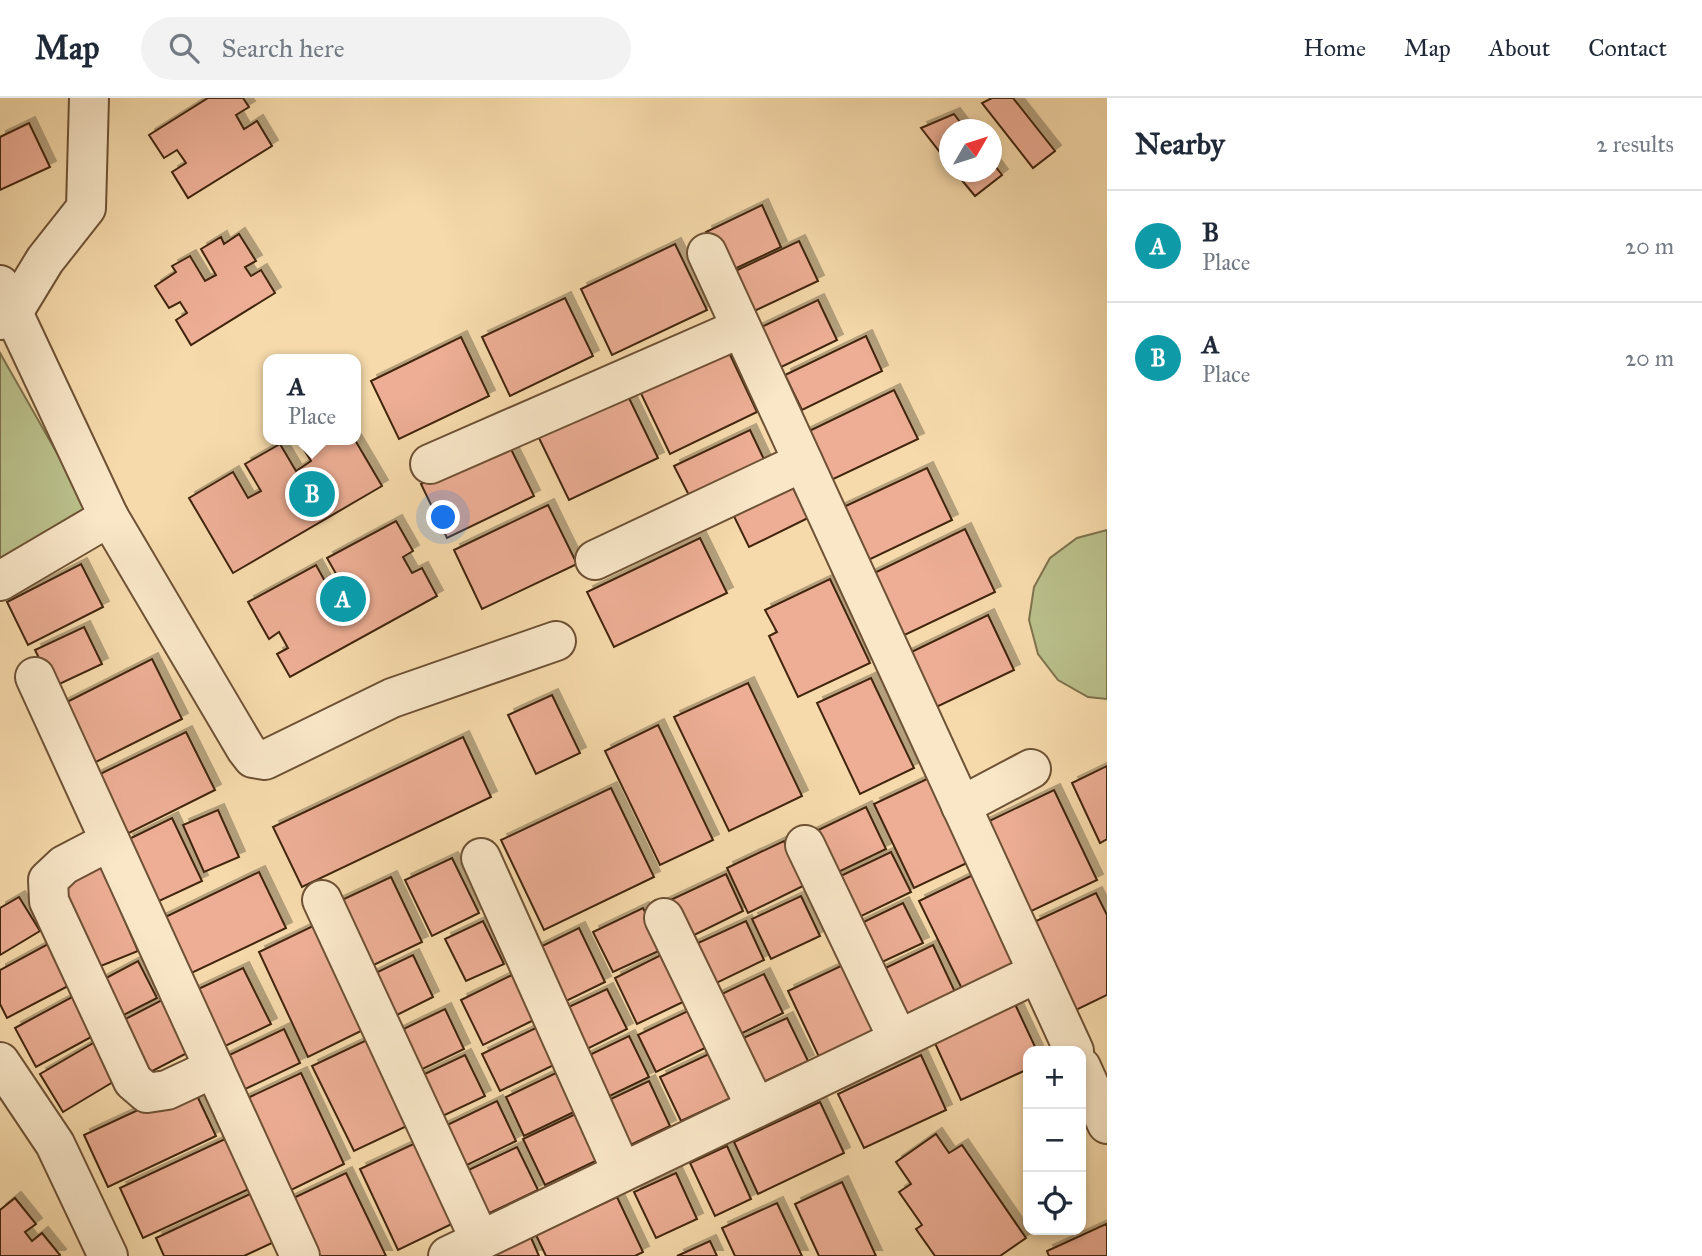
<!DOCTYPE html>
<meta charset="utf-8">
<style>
body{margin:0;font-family:"IM FELL Great Primer",serif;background:#f2f2f3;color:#1f2937}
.controls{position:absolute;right:21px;bottom:21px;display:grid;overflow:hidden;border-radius:14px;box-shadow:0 4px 10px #0003}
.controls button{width:63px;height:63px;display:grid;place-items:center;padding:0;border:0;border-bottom:2px solid #e0e1e3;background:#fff;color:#1f2937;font:35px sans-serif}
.compass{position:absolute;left:939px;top:21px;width:63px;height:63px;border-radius:50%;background:#fff;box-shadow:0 4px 10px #0003;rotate:51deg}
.you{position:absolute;left:444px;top:420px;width:24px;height:24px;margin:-18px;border:5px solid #fff;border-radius:50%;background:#1a73e8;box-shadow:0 0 0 10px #1a73e833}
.badge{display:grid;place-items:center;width:46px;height:46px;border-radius:50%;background:#111827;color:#fff;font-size:23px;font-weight:700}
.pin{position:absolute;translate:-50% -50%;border:4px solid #fff;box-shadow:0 2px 7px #0006}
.popup{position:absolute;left:263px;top:256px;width:98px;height:91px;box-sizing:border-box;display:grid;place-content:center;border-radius:14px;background:#fff;filter:drop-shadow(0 2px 5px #0005);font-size:23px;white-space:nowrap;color:#747a83}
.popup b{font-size:26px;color:#1f2937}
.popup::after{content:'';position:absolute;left:50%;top:100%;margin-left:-14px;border:14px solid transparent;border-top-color:#fff}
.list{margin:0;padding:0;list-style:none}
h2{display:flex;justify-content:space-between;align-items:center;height:91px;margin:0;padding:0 28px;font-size:30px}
h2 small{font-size:23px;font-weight:400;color:#747a83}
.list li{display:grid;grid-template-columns:46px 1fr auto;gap:21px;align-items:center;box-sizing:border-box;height:112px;padding:0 28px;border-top:2px solid #e0e1e3}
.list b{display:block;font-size:26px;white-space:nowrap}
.list p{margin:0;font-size:23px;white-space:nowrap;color:#747a83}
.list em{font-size:23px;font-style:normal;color:#747a83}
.icon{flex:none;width:38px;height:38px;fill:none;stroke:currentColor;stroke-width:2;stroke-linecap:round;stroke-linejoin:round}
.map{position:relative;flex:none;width:1107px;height:1158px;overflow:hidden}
header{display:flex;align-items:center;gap:42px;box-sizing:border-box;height:98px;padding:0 35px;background:#fff;border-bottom:2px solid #e0e1e3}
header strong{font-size:33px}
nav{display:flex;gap:38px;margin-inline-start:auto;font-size:24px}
.search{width:490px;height:63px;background:#f2f2f3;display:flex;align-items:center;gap:18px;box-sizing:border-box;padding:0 24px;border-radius:38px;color:#747a83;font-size:26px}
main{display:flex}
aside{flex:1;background:#fff}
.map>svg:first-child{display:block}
.green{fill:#bac08b;stroke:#7e724c;stroke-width:2}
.building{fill:#edae95;stroke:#41250e;stroke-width:2;filter:url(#shadow)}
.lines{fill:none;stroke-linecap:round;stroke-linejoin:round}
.minor-casing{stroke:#6e5235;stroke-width:42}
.tertiary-casing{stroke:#6e5235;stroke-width:42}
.minor{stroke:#f9e7c8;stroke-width:38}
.tertiary{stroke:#f9e7c8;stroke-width:38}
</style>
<header>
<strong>Map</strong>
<div class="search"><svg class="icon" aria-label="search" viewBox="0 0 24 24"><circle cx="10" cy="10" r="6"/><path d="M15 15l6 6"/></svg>Search here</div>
<nav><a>Home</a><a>Map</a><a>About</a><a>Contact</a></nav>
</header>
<main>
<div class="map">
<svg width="1107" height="1158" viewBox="0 0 1107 1158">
<defs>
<filter id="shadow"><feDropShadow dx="6" dy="-6" stdDeviation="0" flood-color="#0004"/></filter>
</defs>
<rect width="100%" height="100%" fill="#f6daab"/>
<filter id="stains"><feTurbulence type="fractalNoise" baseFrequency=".00286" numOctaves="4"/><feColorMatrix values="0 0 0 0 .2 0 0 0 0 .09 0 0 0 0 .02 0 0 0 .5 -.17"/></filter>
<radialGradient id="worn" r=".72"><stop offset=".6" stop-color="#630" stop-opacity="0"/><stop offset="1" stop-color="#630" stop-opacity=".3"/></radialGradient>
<g class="green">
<path d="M 0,255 L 95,422 L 0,477 Z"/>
<path d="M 1107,432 L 1107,601 L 1088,599 L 1058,582 L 1038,556 L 1029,522 L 1034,489 L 1050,460 L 1077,440 Z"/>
</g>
<g class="building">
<path d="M 208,0 L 243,0 L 249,9 L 236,17 L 244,31 L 257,23 L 272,48 L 188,100 L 172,74 L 186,65 L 177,52 L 164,60 L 149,37 Z"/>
<path d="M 992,0 L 1013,0 L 1055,53 L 1033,70 L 982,5 Z"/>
<path d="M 954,16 L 966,32 L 950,32 L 950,67 L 921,30 Z"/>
<path d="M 29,25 L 50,69 L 0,92 L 0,39 Z"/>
<path d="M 992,64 L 1002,77 L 975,98 L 955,74 L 992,74 Z"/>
<path d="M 762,107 L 781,149 L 726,175 L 706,134 Z"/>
<path d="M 239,136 L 256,163 L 245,169 L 251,178 L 261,172 L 275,195 L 191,247 L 176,222 L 187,215 L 180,204 L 169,210 L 155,188 L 176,174 L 172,168 L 190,158 L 205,183 L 216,177 L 201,151 L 221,139 L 224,146 Z"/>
<path d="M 799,143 L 818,183 L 748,216 L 729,176 Z"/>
<path d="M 675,146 L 707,212 L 612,257 L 581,191 Z"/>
<path d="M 565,200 L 593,258 L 510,298 L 482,239 Z"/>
<path d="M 818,202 L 837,242 L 771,274 L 751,234 Z"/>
<path d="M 866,238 L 882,273 L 802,312 L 785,277 Z"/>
<path d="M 461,239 L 489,298 L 399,341 L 371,283 Z"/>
<path d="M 724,244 L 757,314 L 670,356 L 636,285 Z"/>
<path d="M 894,292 L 918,341 L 827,384 L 803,336 Z"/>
<path d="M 627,296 L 658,360 L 569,402 L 538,338 Z"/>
<path d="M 750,332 L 770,374 L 695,409 L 674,368 Z"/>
<path d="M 298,342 L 355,342 L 382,388 L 233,475 L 189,400 L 233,374 L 248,400 L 261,393 L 245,366 L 280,346 L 296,373 L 311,363 Z"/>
<path d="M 508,345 L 534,398 L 447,440 L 421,386 Z"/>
<path d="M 927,370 L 952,422 L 860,466 L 835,413 Z"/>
<path d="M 789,382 L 808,420 L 749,449 L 730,410 Z"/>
<path d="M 548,407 L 577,466 L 482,511 L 454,452 Z"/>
<path d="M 396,423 L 413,453 L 403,459 L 412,475 L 422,470 L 437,498 L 290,579 L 277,556 L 288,550 L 279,534 L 269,541 L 248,504 L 316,467 L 327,487 L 339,481 L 327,460 Z"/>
<path d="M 965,431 L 995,494 L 894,542 L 864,480 Z"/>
<path d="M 700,440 L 727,495 L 614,549 L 587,494 Z"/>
<path d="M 81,466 L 103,509 L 28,547 L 7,504 Z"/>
<path d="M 830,481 L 870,565 L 798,599 L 769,538 L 777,534 L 765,512 Z"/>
<path d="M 988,517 L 1014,572 L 928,613 L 901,559 Z"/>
<path d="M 84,529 L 102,566 L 53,589 L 35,552 Z"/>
<path d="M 152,561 L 182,621 L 90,667 L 59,608 Z"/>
<path d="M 871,580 L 914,670 L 860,696 L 817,605 Z"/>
<path d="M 748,585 L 802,698 L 729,733 L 674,619 Z"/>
<path d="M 552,597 L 580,655 L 536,676 L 508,617 Z"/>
<path d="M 658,627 L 713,742 L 660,767 L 605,653 Z"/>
<path d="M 186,634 L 215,692 L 125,737 L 96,678 Z"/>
<path d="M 463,639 L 491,699 L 302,789 L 273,729 Z"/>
<path d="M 1107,668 L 1107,741 L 1100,745 L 1072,685 Z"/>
<path d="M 929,680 L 969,764 L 914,790 L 874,706 Z"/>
<path d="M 611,690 L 654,779 L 544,832 L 501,742 Z"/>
<path d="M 1054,692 L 1097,782 L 1025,816 L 983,726 Z"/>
<path d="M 866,709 L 886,751 L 828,779 L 808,737 Z"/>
<path d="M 218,712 L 239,759 L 204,774 L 183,727 Z"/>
<path d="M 172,720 L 202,783 L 157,804 L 127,742 Z"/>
<path d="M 784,743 L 805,787 L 748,815 L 727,770 Z"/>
<path d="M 891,754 L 911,794 L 849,824 L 830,783 Z"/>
<path d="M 452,760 L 479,815 L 432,838 L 405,782 Z"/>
<path d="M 100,765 L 138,853 L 91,872 L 53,785 Z"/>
<path d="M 259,774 L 286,830 L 183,879 L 157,823 Z"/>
<path d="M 726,776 L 743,813 L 680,844 L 662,806 Z"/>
<path d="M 975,776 L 1020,869 L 964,895 L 919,803 Z"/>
<path d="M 391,779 L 422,844 L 361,873 L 329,808 Z"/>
<path d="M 1096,795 L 1107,817 L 1107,897 L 1076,912 L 1034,824 Z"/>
<path d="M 801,798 L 820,838 L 771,861 L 752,821 Z"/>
<path d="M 19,799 L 40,833 L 0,857 L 0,810 Z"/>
<path d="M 903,805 L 923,845 L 867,871 L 847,832 Z"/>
<path d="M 643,810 L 663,851 L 613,874 L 593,834 Z"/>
<path d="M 483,823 L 504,866 L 466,883 L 445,841 Z"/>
<path d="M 746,823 L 764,862 L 704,891 L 685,851 Z"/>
<path d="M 313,828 L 363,932 L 308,959 L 259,854 Z"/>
<path d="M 579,830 L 605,884 L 560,906 L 534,852 Z"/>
<path d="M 48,846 L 70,887 L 7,920 L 0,906 L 0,872 Z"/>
<path d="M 933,847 L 955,894 L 891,925 L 869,878 Z"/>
<path d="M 663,856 L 685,903 L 637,926 L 615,880 Z"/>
<path d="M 413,857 L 433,899 L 383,924 L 363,881 Z"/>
<path d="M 138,863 L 157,900 L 110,924 L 91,888 Z"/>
<path d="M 843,867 L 876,934 L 820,961 L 788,893 Z"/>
<path d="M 243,870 L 271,926 L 219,951 L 192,894 Z"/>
<path d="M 516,875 L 538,920 L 483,947 L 461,902 Z"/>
<path d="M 764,876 L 783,915 L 726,943 L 707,903 Z"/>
<path d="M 607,891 L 627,931 L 575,957 L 556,915 Z"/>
<path d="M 72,899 L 93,938 L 36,969 L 15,930 Z"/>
<path d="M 162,902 L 189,954 L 139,980 L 112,928 Z"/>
<path d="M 1014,904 L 1037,953 L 1028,953 L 1028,971 L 961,1002 L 933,941 Z"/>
<path d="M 445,911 L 464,951 L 408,978 L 389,938 Z"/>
<path d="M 690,912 L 707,949 L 656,974 L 638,937 Z"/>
<path d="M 787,920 L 808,963 L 748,991 L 728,947 Z"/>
<path d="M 546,925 L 564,962 L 500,993 L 482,956 Z"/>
<path d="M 284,931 L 300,965 L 237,995 L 221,961 Z"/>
<path d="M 629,938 L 649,979 L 595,1005 L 575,964 Z"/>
<path d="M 369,941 L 409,1027 L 354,1053 L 312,968 Z"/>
<path d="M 95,944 L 118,981 L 63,1014 L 40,976 Z"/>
<path d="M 711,955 L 733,999 L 681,1023 L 660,979 Z"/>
<path d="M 465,957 L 485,998 L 432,1023 L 412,982 Z"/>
<path d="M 921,957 L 946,1012 L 864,1050 L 838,996 Z"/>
<path d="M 558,974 L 576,1013 L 524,1038 L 506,999 Z"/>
<path d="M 301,975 L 344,1066 L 283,1096 L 239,1004 Z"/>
<path d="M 649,983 L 670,1028 L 618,1053 L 596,1008 Z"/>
<path d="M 192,987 L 216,1038 L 108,1089 L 84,1037 Z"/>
<path d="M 497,1003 L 516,1043 L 463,1069 L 443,1029 Z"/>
<path d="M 820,1004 L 844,1055 L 758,1096 L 734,1044 Z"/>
<path d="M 582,1013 L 604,1059 L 545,1087 L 523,1041 Z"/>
<path d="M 936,1036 L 949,1055 L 962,1047 L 1026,1140 L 1000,1158 L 935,1158 L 916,1131 L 922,1127 L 899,1094 L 911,1086 L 896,1064 Z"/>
<path d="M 225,1041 L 249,1091 L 143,1140 L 120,1090 Z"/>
<path d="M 422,1042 L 460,1122 L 398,1152 L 360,1071 Z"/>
<path d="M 727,1048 L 751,1101 L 715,1118 L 690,1065 Z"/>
<path d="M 517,1049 L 538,1092 L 479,1120 L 458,1077 Z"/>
<path d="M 346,1075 L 386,1158 L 308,1158 L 283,1105 Z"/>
<path d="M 676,1075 L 697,1121 L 656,1140 L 634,1094 Z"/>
<path d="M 842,1084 L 876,1158 L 819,1158 L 795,1106 Z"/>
<path d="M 252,1095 L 274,1144 L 244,1158 L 164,1158 L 156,1140 Z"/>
<path d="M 617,1099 L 643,1154 L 635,1158 L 546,1158 L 536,1137 Z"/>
<path d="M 15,1100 L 36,1126 L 25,1134 L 32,1143 L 42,1135 L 60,1157 L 59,1158 L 0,1158 L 0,1112 Z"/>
<path d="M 777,1105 L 802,1158 L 735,1158 L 722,1130 Z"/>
<path d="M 1106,1126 L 1107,1129 L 1107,1158 L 1049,1158 L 1047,1153 Z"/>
<path d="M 529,1135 L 539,1158 L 485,1158 Z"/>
<path d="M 710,1143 L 717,1158 L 677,1158 Z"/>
</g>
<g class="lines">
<g class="minor-casing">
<g id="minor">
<path d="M 707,155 L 1074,953"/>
<path d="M 0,187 L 109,419 L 246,651 L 253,660 L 265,662 L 392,600 L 556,543"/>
<path d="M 430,366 L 741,230"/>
<path d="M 595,462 L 803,364"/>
<path d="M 0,483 L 109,419"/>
<path d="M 35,579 L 300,1158"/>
<path d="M 961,708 L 1031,671"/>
<path d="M 110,743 L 64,767 L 48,782 L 49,803 L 133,983 L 147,995 L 167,992 L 214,970"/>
<path d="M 805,747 L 898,941"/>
<path d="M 481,760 L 622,1074"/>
<path d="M 322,802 L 480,1142"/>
<path d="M 664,820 L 756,1010"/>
<path d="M 0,964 L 55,1046 L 108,1158"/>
<path d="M 1081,969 L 1107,1026"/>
<path d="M 448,1158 L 1037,875"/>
</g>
</g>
<g class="tertiary-casing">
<path id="tertiary" d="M 0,222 L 14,213 L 45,162 L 86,110 L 89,0"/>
</g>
<use href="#minor" class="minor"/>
<use href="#tertiary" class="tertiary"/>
</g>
<rect width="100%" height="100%" filter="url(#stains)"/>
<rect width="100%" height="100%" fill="url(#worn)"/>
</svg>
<div class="controls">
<button>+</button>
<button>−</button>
<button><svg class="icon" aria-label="locate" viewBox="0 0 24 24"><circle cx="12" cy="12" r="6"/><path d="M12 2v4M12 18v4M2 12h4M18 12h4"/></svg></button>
</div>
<svg class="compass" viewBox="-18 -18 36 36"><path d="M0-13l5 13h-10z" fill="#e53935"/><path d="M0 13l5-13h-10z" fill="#747a83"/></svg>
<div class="you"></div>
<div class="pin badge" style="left:343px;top:501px;background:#0f9aa8">A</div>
<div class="pin badge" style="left:312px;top:396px;background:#0f9aa8">B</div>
<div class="popup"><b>A</b>Place</div>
</div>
<aside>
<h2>Nearby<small>2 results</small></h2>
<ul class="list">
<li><span class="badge" style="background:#0f9aa8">A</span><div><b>B</b><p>Place</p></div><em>20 m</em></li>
<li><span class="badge" style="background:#0f9aa8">B</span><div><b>A</b><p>Place</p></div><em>20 m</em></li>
</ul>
</aside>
</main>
